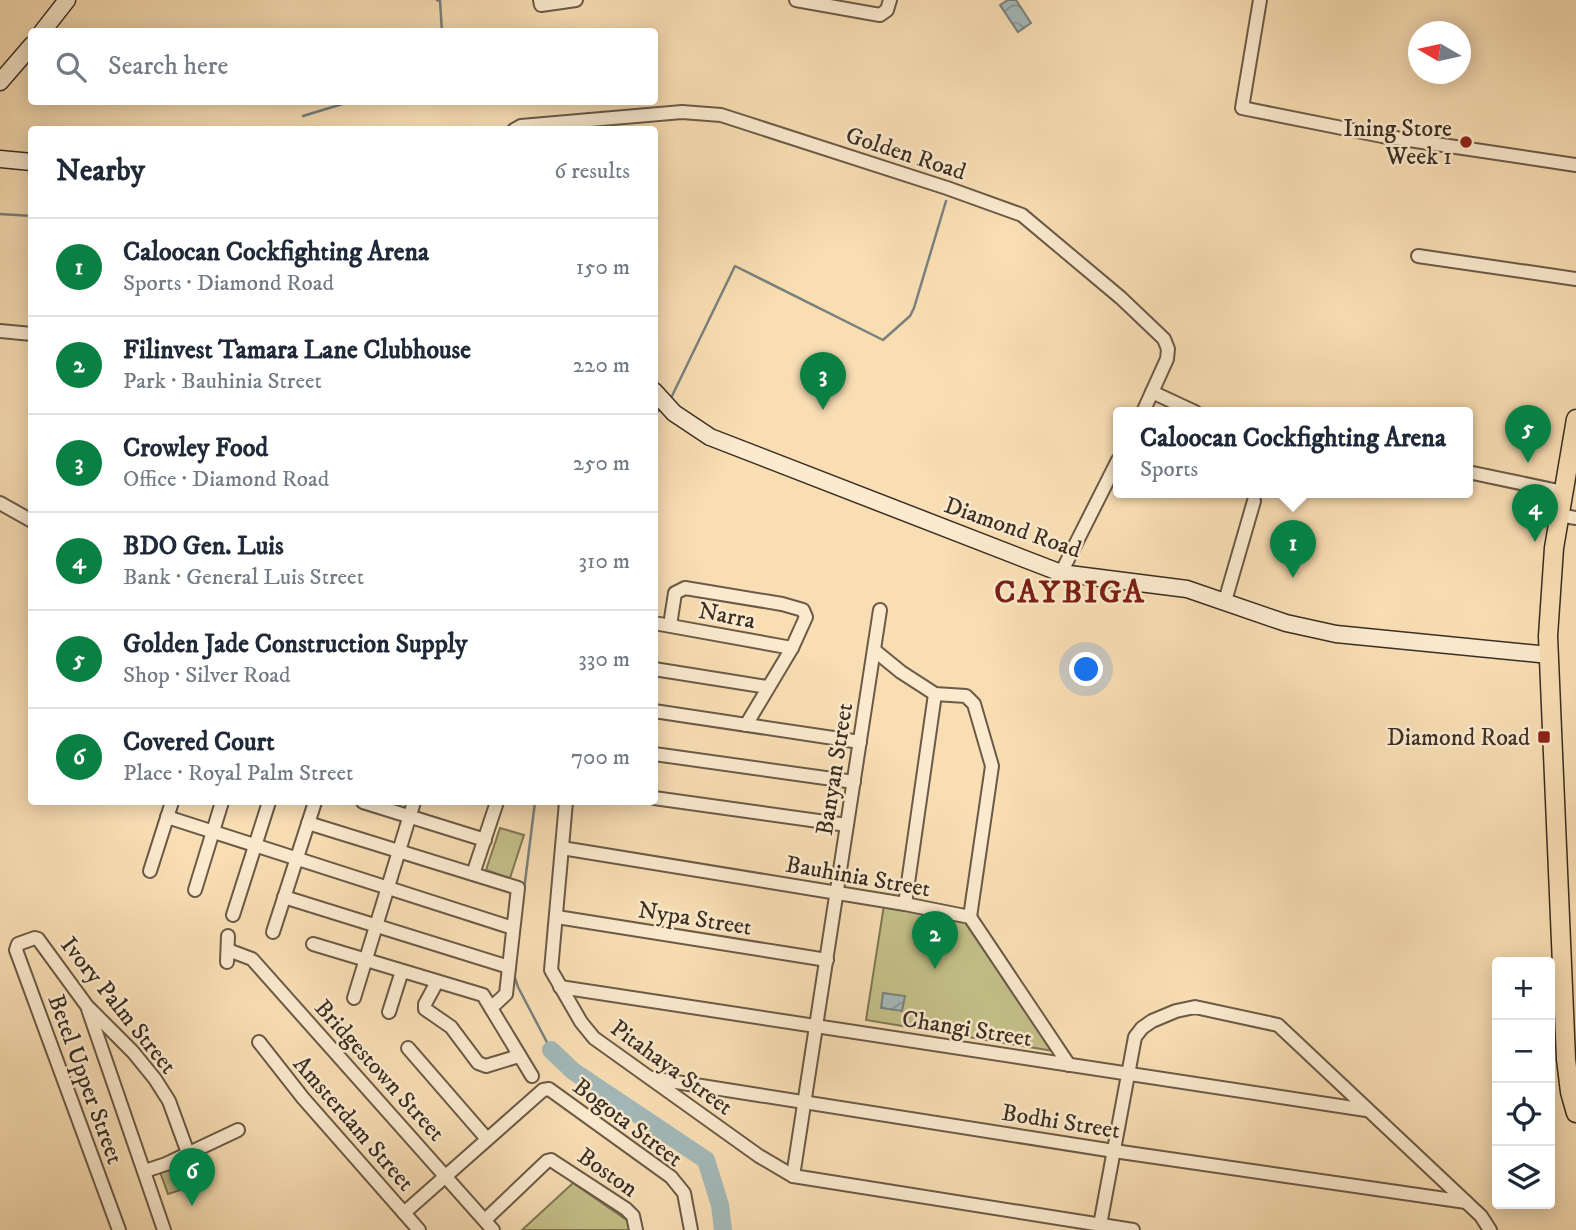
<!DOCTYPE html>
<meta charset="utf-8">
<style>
body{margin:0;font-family:"IM FELL DW Pica",serif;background:#f6f6f7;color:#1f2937}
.controls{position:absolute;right:21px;bottom:21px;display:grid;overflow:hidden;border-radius:7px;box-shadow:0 4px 18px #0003}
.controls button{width:63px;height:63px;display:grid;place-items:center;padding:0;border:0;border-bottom:2px solid #e0e1e3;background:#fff;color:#1f2937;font:35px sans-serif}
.compass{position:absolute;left:1408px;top:21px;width:63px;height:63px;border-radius:50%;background:#fff;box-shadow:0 4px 18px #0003;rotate:279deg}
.you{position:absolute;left:1087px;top:670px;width:24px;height:24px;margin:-18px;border:5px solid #fff;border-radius:50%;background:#1a73e8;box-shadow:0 0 0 10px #1a73e833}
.badge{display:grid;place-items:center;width:46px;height:46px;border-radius:50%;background:#0b8043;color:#fff;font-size:23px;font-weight:700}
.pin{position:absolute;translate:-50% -58px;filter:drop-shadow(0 2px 4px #0008)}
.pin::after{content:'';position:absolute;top:37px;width:24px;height:21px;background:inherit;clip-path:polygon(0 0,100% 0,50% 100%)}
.popup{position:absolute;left:1113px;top:407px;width:360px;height:91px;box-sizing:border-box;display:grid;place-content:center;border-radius:7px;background:#fff;filter:drop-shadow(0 2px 5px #0005);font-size:23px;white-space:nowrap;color:#747a83}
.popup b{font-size:26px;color:#1f2937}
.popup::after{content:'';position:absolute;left:50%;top:100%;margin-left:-14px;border:14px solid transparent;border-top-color:#fff}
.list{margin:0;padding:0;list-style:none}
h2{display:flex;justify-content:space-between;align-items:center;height:91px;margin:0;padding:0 28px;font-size:30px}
h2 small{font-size:23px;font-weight:400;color:#747a83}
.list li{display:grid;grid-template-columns:46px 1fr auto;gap:21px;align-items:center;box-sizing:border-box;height:98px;padding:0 28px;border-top:2px solid #e0e1e3}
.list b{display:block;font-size:26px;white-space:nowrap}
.list p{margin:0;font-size:23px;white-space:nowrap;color:#747a83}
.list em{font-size:23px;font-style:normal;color:#747a83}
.icon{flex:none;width:38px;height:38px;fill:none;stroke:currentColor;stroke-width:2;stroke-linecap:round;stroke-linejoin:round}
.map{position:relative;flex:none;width:1576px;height:1230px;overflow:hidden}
.search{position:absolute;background:#fff;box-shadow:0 4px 18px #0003;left:28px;top:28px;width:630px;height:77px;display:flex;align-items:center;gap:18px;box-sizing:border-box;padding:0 24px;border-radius:7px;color:#747a83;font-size:26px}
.panel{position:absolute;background:#fff;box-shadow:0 4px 18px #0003;left:28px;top:126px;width:630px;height:679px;border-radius:7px}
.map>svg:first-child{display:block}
.green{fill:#c4c089;stroke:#7f7756;stroke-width:2}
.water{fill:url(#water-waves);stroke:#79817d;stroke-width:2}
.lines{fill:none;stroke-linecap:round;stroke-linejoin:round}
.stream{stroke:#79817d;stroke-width:2.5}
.river{stroke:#a3b9b9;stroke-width:18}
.minor-casing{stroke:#6a5a47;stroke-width:16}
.secondary-casing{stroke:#3a2e23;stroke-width:19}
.primary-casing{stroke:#3a2e23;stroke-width:21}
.minor{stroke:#fbeace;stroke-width:12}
.secondary{stroke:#fbeace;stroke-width:16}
.primary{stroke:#f9deb4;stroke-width:18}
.poi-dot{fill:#8f2418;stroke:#fbeace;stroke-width:2.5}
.labels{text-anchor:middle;stroke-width:5;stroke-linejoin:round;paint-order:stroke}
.poi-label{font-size:24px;fill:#3a2e23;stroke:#fbeace;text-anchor:end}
.street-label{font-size:24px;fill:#3a2e23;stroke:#fbeace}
.district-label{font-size:32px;font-weight:bold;letter-spacing:2px;fill:#7a1f14;stroke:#fbeace}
</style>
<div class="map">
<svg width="1576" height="1230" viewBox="0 0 1576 1230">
<defs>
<pattern id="water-waves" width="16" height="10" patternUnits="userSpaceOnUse" patternTransform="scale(1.75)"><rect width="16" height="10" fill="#a3b9b9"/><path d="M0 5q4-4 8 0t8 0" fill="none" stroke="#869796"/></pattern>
</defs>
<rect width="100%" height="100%" fill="#f9deb4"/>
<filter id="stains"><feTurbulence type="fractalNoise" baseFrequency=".00286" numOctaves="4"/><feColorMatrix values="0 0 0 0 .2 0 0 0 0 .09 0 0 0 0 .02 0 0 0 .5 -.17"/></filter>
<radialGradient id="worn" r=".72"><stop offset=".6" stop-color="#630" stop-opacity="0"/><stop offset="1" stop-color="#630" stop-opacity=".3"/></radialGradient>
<g class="green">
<path d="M 500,828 L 524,835 L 510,878 L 486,870 Z"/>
<path d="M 884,905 L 962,918 L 1053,1051 L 866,1020 Z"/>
<path d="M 200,1155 L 208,1181 L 168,1194 L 159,1169 Z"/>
<path d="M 573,1183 L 628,1221 L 629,1230 L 522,1230 Z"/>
</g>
<g class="water">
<path d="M 1008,0 L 1016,0 L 1031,23 L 1018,32 L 1000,5 Z"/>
<path d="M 883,993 L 905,996 L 902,1011 L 881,1008 Z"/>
</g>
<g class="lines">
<g class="stream">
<path d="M 437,0 L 440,1 L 442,32"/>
<path d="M 303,116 L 349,102"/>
<path d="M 0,214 L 32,216"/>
<path d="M 671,398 L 735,266 L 883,340 L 910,316 L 914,308 L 946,201"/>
<path d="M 654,416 L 661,408"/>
<path d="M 522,906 L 535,802"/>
<path d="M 514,975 L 518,987 L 551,1050"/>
</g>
<path class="river" d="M 551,1050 L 573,1071 L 706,1160 L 720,1205 L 723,1230"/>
<g class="minor-casing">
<g id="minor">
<path d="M 540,0 L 541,5 L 576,0"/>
<path d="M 796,0 L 880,15 L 887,10 L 890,0"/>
<path d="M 1260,0 L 1242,108 L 1382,136 L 1576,165"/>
<path d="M 514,130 L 521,126 L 682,112 L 721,115 L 947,188 L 1022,215 L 1121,298 L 1164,339 L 1168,349 L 1167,359 L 1143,412"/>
<path d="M 1418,256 L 1576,279"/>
<path d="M 0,331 L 32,334"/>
<path d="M 1152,392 L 1195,412"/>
<path d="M 1468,472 L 1563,492"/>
<path d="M 0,503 L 32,521"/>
<path d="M 1559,515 L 1576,518"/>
<path d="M 1061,573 L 1118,460"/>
<path d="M 1225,601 L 1254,501"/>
<path d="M 880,610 L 793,1176 L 1133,1230"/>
<path d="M 654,623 L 792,648"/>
<path d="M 670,625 L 675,593 L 685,588 L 782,604 L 803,610 L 806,617 L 792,648 L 746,725"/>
<path d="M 874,650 L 901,672 L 935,694 L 966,696 L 974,704 L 992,766 L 970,917"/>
<path d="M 654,669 L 767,687"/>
<path d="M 654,711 L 860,742"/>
<path d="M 654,754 L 854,782"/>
<path d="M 654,798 L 847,825"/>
<path d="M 363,802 L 485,840"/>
<path d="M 566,802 L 551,970 L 581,1022 L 594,1038 L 759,1156 L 793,1176"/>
<path d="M 167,817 L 513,928"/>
<path d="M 308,823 L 518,888 L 506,994 L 491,1008"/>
<path d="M 562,848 L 905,904 L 970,917 L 1069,1065"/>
<path d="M 150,871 L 172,802"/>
<path d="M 473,874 L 497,802"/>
<path d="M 195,890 L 222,802"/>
<path d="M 284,897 L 509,967"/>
<path d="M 905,904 L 935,694"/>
<path d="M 233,915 L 269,802"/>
<path d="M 557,917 L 827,960"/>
<path d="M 273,932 L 315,802"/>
<path d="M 313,944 L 483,995 L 532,1076"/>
<path d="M 228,950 L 252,959 L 493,1230"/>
<path d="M 227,962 L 228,936"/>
<path d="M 437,982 L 425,1004 L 425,1009 L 451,1027 L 478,1063 L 486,1066 L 519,1056"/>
<path d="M 560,987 L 1366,1110"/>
<path d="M 354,998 L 414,802"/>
<path d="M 88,1009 L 164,1230"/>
<path d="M 389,1012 L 402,971"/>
<path d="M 259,1042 L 303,1098 L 419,1230"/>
<path d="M 408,1048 L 487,1139"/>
<path d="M 651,1078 L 1114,1151 L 1466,1202"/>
<path d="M 145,1171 L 166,1164 L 238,1130"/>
<path d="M 404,1213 L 543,1090 L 549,1089 L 671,1177 L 684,1193 L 691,1230"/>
<path d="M 485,1220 L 547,1161 L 551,1160 L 626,1209 L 633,1216 L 636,1230"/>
<path d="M 1100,1225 L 1135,1037 L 1142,1028 L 1152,1021 L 1176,1011 L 1195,1007 L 1278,1025 L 1481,1216 L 1490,1230"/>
<path d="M 119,1230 L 16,950 L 18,944 L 35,938 L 38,939 L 87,1006 L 133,1052 L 155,1079 L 169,1101 L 188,1153"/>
</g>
</g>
<g class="secondary-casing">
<g id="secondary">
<path d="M 42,32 L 67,0"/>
<path d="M 0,82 L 32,45"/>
<path d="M 0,159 L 32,162"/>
<path d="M 654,391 L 674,413 L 710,437 L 1061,573 L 1187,589 L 1286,623 L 1336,634 L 1549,655"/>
</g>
</g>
<g class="primary-casing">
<path id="primary" d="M 1576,419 L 1554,548 L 1548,636 L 1566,1059 L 1570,1092 L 1576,1113"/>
</g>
<use href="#minor" class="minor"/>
<use href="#secondary" class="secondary"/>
<use href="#primary" class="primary"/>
</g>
<g class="poi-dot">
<circle cx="1466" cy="142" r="7"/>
<rect x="1537" y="730" width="14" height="14" rx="3.5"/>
</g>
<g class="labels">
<g class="poi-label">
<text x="1452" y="136">Ining Store<tspan x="1452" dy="28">Week 1</tspan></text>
<text x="1530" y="745">Diamond Road</text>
</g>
<g class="street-label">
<text transform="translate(906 153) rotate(18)" y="8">Golden Road</text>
<text transform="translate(1013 527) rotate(19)" y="8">Diamond Road</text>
<text transform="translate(727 615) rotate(11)" y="8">Narra</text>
<text transform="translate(834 769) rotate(-81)" y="8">Banyan Street</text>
<text transform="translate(858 876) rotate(10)" y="8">Bauhinia Street</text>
<text transform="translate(695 918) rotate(9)" y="8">Nypa Street</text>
<text transform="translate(119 1005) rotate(51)" y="8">Ivory Palm Street</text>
<text transform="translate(967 1028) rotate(9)" y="8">Changi Street</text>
<text transform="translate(672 1067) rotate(36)" y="8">Pitahaya Street</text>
<text transform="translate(380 1070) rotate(48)" y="8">Bridgestown Street</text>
<text transform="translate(86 1079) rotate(70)" y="8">Betel Upper Street</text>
<text transform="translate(1061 1121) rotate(9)" y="8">Bodhi Street</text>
<text transform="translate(628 1122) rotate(37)" y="8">Bogota Street</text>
<text transform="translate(354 1123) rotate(49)" y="8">Amsterdam Street</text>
<text transform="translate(608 1172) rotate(35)" y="8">Boston</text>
</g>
<g class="district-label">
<text x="1070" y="602">CAYBIGA</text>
</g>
</g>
<rect width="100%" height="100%" filter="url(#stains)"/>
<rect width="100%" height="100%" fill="url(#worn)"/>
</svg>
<div class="controls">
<button>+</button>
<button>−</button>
<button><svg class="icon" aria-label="locate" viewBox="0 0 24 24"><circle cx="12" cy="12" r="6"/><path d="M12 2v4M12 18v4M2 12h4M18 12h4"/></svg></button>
<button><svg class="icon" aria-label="layers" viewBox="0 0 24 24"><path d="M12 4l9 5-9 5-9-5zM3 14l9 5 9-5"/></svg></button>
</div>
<svg class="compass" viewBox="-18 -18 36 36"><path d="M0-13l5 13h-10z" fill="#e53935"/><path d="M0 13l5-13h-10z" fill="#747a83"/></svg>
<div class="you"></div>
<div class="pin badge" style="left:1293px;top:578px">1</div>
<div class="popup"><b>Caloocan Cockfighting Arena</b>Sports</div>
<div class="pin badge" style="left:935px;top:969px">2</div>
<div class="pin badge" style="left:823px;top:410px">3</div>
<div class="pin badge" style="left:1535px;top:542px">4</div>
<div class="pin badge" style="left:1528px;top:463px">5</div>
<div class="pin badge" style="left:192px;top:1206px">6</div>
<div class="search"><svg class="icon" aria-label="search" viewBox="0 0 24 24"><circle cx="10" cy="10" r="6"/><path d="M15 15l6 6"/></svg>Search here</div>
<section class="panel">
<h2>Nearby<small>6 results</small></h2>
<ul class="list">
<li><span class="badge">1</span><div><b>Caloocan Cockfighting Arena</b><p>Sports · Diamond Road</p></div><em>150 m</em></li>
<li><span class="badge">2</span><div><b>Filinvest Tamara Lane Clubhouse</b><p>Park · Bauhinia Street</p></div><em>220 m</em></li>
<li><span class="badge">3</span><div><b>Crowley Food</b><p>Office · Diamond Road</p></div><em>250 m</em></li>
<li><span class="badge">4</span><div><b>BDO Gen. Luis</b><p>Bank · General Luis Street</p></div><em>310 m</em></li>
<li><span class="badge">5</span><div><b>Golden Jade Construction Supply</b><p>Shop · Silver Road</p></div><em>330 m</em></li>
<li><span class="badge">6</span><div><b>Covered Court</b><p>Place · Royal Palm Street</p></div><em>700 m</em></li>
</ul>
</section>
</div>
